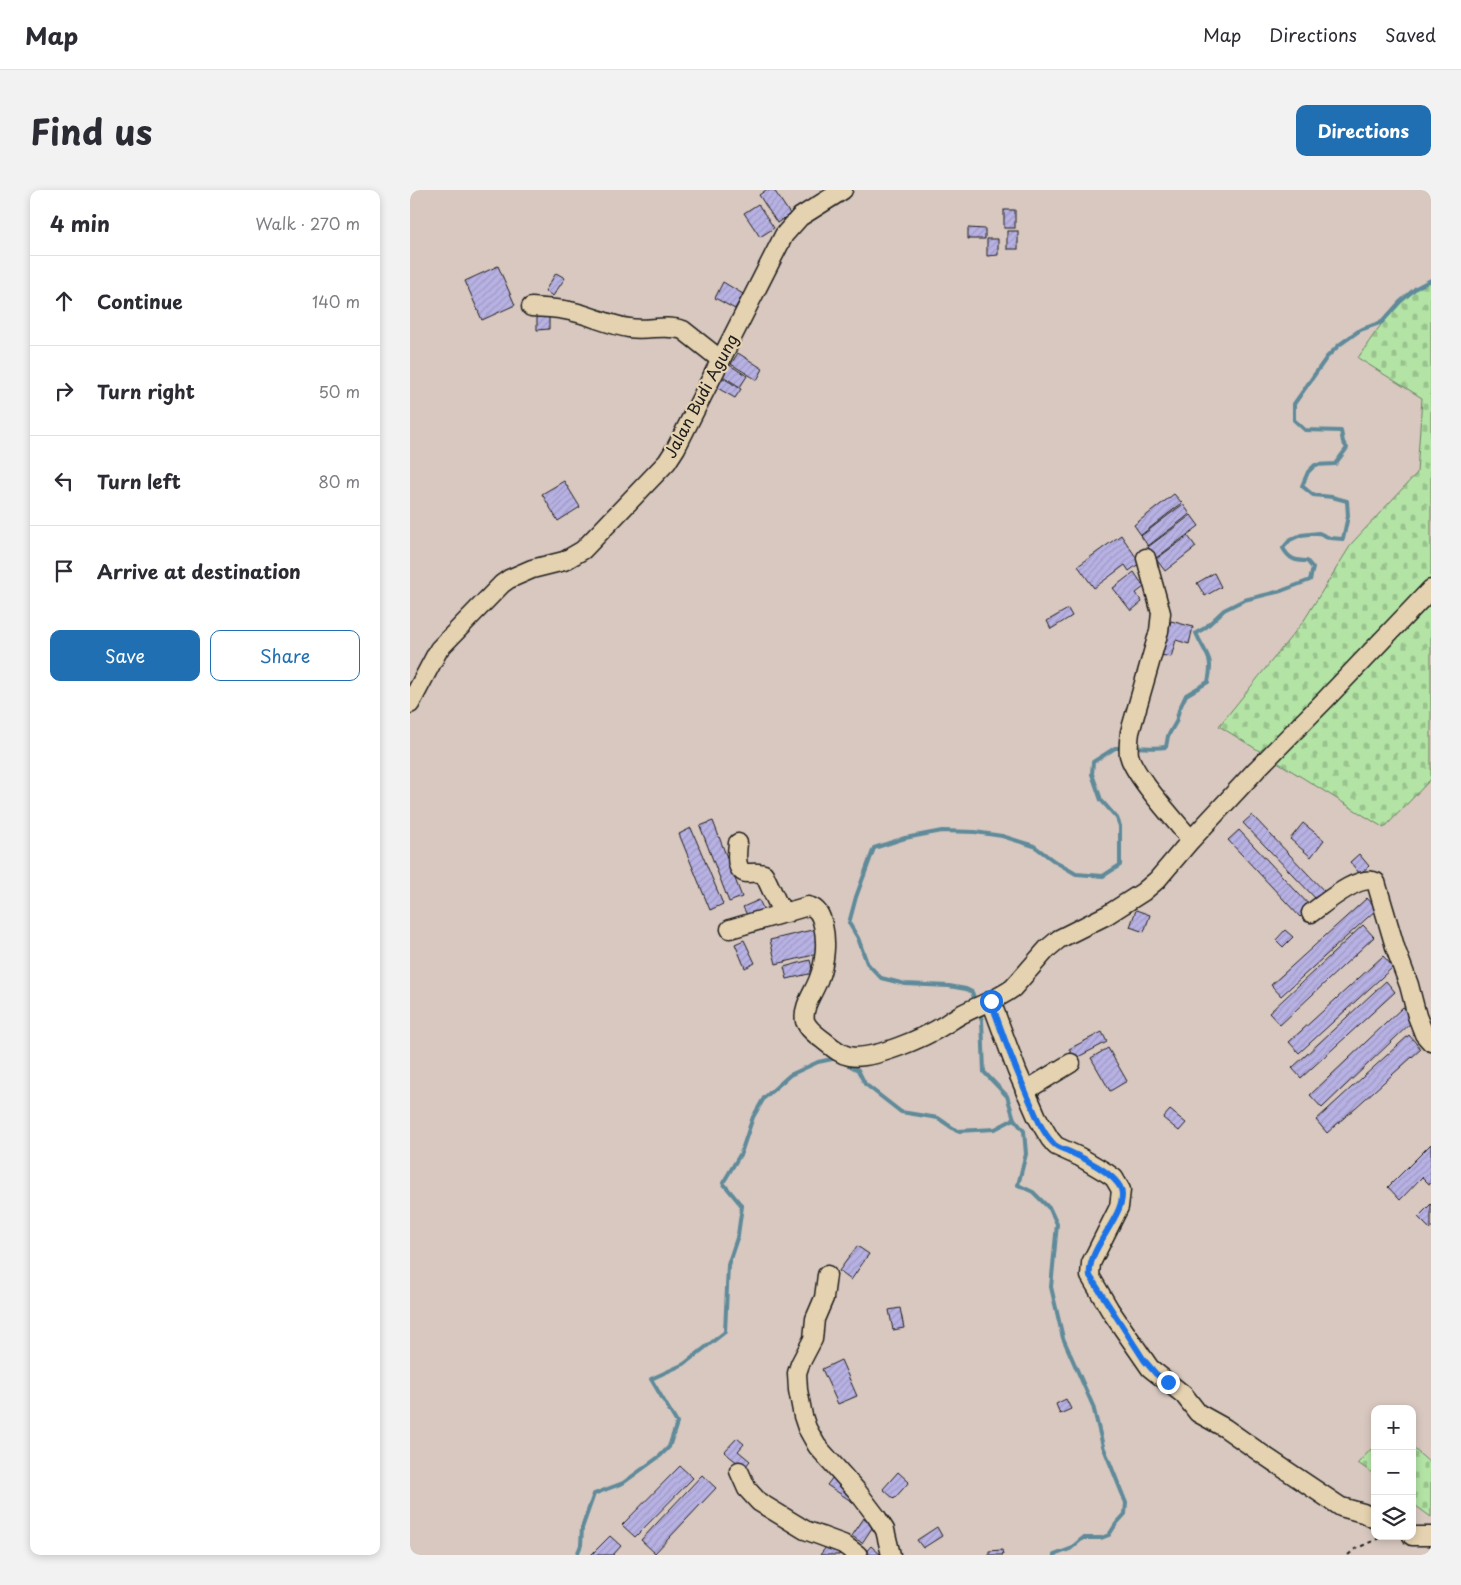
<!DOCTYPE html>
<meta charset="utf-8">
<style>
body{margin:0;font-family:"Playpen Sans",sans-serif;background:#f2f2f3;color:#2b2b33}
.controls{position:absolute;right:15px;bottom:15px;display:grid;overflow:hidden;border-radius:10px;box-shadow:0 2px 8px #0003}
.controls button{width:45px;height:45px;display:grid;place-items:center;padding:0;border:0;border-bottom:1px solid #e1e1e2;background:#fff;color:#2b2b33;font:25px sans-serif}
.stop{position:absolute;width:15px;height:15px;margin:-11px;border:4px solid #1a73e8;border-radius:50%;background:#fff}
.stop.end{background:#1a73e8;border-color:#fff;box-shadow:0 1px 5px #0008}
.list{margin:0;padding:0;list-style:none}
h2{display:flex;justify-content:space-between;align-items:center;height:65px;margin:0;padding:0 20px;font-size:21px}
h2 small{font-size:16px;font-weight:400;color:#7c7c81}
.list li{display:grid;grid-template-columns:32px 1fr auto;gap:15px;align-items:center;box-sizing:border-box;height:90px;padding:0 20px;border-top:1px solid #e1e1e2}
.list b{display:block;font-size:19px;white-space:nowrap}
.list em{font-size:16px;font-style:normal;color:#7c7c81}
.actions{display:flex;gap:10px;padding:15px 20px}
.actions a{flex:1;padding:11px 0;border:1px solid #1f6fb2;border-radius:10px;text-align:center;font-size:18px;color:#1f6fb2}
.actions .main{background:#1f6fb2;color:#fff}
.icon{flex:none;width:28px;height:28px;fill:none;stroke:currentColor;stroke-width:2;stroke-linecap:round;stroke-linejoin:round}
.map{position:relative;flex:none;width:1021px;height:1365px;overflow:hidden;border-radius:10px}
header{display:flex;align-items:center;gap:30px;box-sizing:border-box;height:70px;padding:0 25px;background:#fff;border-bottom:1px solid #e1e1e2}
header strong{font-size:24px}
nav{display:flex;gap:28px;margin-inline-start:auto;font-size:18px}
.intro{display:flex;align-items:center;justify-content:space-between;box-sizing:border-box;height:120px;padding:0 30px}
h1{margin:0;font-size:35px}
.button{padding:12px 22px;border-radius:10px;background:#1f6fb2;color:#fff;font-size:18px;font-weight:700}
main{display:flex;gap:30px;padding:0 30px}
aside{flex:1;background:#fff;border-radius:10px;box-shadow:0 2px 8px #0003}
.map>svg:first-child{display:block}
.cemetery{fill:url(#cemetery-stones);stroke:#688060}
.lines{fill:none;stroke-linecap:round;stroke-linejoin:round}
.stream{stroke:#5f8a99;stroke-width:4}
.building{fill:url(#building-hatch);stroke:#1c1c1c}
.minor-casing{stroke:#1c1c1c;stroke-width:21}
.path{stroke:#1c1c1c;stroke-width:2;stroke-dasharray:4 4;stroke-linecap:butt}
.minor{stroke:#e5d2b0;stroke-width:18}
.route{stroke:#1a73e8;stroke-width:6}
.labels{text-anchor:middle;stroke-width:4.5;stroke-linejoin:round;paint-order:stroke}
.street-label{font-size:16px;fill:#1c1c1c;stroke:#e5d2b0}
</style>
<header>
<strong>Map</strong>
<nav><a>Map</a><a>Directions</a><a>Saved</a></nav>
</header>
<div class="intro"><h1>Find us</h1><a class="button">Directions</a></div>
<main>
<aside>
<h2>4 min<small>Walk · 270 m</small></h2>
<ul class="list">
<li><svg class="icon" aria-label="ahead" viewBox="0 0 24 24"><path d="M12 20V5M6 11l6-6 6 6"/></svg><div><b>Continue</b></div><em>140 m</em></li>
<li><svg class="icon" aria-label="right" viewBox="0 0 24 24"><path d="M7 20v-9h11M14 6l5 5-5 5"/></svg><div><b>Turn right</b></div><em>50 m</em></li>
<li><svg class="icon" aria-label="left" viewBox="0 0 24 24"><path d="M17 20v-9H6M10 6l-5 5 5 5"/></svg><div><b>Turn left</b></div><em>80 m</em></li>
<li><svg class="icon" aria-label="arrive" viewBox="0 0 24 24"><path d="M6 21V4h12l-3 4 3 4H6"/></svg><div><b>Arrive at destination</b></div></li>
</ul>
<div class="actions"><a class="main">Save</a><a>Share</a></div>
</aside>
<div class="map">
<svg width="1021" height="1365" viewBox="0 0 1021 1365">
<defs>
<pattern id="cemetery-stones" width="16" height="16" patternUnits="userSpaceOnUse" patternTransform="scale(1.25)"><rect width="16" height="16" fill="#b3e4a5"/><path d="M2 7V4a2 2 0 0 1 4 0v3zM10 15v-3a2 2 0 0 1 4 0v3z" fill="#99c38d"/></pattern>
<pattern id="building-hatch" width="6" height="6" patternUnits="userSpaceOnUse" patternTransform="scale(1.25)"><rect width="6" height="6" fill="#b8b2e4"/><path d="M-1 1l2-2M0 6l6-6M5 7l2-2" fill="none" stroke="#9e98c3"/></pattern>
</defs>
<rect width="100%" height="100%" fill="#d8c8c0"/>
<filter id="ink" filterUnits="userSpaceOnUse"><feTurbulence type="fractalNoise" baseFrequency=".02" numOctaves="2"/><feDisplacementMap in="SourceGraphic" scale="10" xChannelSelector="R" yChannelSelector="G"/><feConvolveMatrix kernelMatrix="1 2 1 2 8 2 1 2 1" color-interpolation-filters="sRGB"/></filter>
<g filter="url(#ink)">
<g class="cemetery">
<path d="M 1021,90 L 1021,589 L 974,638 L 809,536 L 893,432 L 942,353 L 1007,283 L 1012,208 L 948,168 C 968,138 988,107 1021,90 Z"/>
<path d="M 965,1255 L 965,1285 L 948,1273 Z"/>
<path d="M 1002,1257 L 1021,1274 L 1021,1327 L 1002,1313 Z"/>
</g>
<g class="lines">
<g class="stream">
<path d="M 723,557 C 735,557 744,559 756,557 L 758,546 L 766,532 L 769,520 L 776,505 L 798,492 C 804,466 796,466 786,443 L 795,438 L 814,420 L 834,410 L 871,401 L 900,390 L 903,378 L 897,371 C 885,371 879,369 873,358 L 880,350 L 891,345 L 909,343 L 920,348 L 933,349 L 938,326 L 937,311 L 922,307 L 903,305 L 892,296 L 898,282 L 905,275 L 925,274 L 937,258 L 933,252 L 931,241 L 895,240 L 884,230 L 884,214 L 917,167 L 929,155 L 950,140 L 972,132 L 990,112 L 1006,98 L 1021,90"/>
<path d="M 566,813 L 562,802 L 556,799 L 539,796 L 495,794 L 471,788 L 457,773 L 448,748 L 439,733 L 446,707 L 464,658 L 495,648 L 532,641 L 565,642 L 592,646 L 624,656 L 644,671 L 666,684 L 693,686 L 710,675 L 710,636 L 707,628 L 691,610 L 682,584 L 683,572 L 705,558 L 713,558"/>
<path d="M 569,822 L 572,830 L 574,882 L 597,906 L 604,929"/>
<path d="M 435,873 L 448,880 L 455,894 L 491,922 L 528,928 L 547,941 L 585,939 L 604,929 L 614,941 L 616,964 L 608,995 L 623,1002 L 640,1019 L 647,1034 L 641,1097 L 653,1148 L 683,1216 L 693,1256 L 716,1313 L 715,1324 L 706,1334 L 699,1345 L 691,1348 L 673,1348 L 660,1359 L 644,1365"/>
<path d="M 167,1365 L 171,1355 L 172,1338 L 184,1304 L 213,1293 L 250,1266 L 259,1257 L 267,1233 L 241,1189 L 274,1174 L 315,1142 L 318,1075 L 328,1045 L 332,1016 L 313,993 L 331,963 L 343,927 L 354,908 L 380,885 L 408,872 L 427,868"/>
</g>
</g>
<g class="building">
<path d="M 356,0 L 364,0 L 380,24 L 367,33 L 349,5 Z"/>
<path d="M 348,14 L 364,38 L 350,47 L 334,23 Z"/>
<rect x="594" y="20" width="11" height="18"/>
<path d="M 558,38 L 575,39 L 575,49 L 558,49 Z"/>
<rect x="597" y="41" width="11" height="18"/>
<path d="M 577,49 L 588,49 L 588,65 L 577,66 Z"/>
<path d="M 88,76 L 105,115 L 72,130 L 55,91 Z"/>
<path d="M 146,83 L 155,88 L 143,106 L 135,101 Z"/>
<path d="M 313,92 L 333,104 L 325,119 L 305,108 Z"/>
<path d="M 139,126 L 139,139 L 127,140 L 127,127 Z"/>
<path d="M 328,163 L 353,179 L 347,190 L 321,174 Z"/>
<path d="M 318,174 L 337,186 L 330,197 L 311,185 Z"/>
<path d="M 310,186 L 331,199 L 325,208 L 304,196 Z"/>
<path d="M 154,291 L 170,317 L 148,331 L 132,304 Z"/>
<path d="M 764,304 L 772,313 L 731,345 L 724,335 Z"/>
<path d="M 773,314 L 780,324 L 738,356 L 731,346 Z"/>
<path d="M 781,325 L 789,336 L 746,368 L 738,357 Z"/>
<path d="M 711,345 L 730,373 L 719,381 L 715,375 L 684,398 L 668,376 Z"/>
<path d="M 778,346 L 786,357 L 755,381 L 746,369 Z"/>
<path d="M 724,382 L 734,397 L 726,403 L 732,412 L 721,421 L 703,398 Z"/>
<path d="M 804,383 L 811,397 L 795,406 L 787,393 Z"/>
<path d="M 658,419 L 662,426 L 641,439 L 637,431 Z"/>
<path d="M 761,431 L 783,437 L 779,454 L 766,450 L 761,467 L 751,465 Z"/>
<path d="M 842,625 L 915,702 L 907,710 L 833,633 Z"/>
<path d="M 303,631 L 332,707 L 319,712 L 290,636 Z"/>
<path d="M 893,633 L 914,650 L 901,667 L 880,649 Z"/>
<path d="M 281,638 L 313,714 L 300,720 L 269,644 Z"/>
<path d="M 829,640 L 901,717 L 890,727 L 818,650 Z"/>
<path d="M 949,664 L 959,676 L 950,684 L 940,672 Z"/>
<path d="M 957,708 L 967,719 L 871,806 L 861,795 Z"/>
<path d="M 349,710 L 355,722 L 339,729 L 333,717 Z"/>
<path d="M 726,720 L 740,725 L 734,742 L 720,737 Z"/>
<path d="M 953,735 L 964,747 L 870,835 L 859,823 Z"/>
<path d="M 406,739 L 412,763 L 366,774 L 360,750 Z"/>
<path d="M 875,740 L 883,747 L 873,757 L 866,750 Z"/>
<path d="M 334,750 L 345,773 L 335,778 L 325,754 Z"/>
<path d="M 973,766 L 983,777 L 889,863 L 879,852 Z"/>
<path d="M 400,770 L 403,783 L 377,789 L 374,777 Z"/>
<path d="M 976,791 L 985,802 L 891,888 L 882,878 Z"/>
<path d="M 993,817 L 1005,829 L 912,918 L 900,905 Z"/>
<path d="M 692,842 L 697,852 L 664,869 L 659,859 Z"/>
<path d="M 999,845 L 1011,859 L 917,943 L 906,930 Z"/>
<path d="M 698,858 L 717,891 L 700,901 L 681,868 Z"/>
<path d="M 760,920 L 776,933 L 769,941 L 753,928 Z"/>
<path d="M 1021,954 L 1021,993 L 1019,994 L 1012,987 L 990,1010 L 978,997 Z"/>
<path d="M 1021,1014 L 1021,1038 L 1020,1039 L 1008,1027 Z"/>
<path d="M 447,1056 L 459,1064 L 441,1090 L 429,1081 Z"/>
<path d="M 490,1118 L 494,1138 L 483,1140 L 479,1120 Z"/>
<path d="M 431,1170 L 447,1206 L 428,1214 L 412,1179 Z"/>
<path d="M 656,1209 L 661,1219 L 650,1224 L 646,1214 Z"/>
<path d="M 327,1248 L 334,1254 L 328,1261 L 340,1271 L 334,1278 L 314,1262 Z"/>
<path d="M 270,1276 L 283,1288 L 225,1347 L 212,1335 Z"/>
<path d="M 488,1282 L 499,1292 L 484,1309 L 473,1299 Z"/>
<path d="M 292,1285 L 306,1298 L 245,1363 L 231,1350 Z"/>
<path d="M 423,1287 L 449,1305 L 444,1313 L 417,1295 Z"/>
<path d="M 454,1328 L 464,1335 L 452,1353 L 442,1346 Z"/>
<path d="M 527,1337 L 532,1346 L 513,1358 L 507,1350 Z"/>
<path d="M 200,1346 L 211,1356 L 203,1365 L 181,1365 Z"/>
<path d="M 419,1353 L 431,1362 L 429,1365 L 410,1365 Z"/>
<path d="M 461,1356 L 471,1365 L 454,1364 Z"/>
<path d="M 592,1360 L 593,1365 L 579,1365 L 579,1361 Z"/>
</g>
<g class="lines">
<g class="minor-casing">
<g id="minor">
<path d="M 121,117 C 134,118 147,118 160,121 C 180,125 199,135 219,138 C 238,141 255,134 273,140 L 311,170"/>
<path d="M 736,368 L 751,423 L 749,441 L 720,542 C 719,550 718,558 719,565 C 724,586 766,631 781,650"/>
<path d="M 0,514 L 29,459 L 92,394 L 99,389 L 122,379 L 154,371 L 173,360 L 257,272 L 266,258 L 374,45 L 390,27 L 433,0"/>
<path d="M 328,653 C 327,662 324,683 338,683 C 344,683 348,682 354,684 L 368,714 L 377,723"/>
<path d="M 901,723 C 914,714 950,683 966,692 L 986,760 L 999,795 L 1007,826 L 1014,844 L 1021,852"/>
<path d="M 320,739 L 398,716 C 408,718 411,726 413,735 C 417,752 415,772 409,788 C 405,801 392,816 395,831 C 398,839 406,845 413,850 C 421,856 429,864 439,866 C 462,871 516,847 536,834 C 541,831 546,827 552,824 C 569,815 587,810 603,798 L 637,759 L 649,749 L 697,725 L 733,702 L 747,690 L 781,650 L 847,579 L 915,510 L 1021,399"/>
<path d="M 581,811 L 607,881 L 627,927 L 640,949 L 646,956 L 670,967 L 697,983 L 704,988 L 711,1000 L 709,1017 L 681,1073 L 680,1086 L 700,1120 L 740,1178 L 774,1205 L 788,1223 L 815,1238 L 852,1264 L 931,1317 L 953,1323 L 965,1329"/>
<path d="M 615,901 L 661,873"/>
<path d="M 417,1085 L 414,1108 L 405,1129 L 403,1149 L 390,1174 L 387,1183 L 388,1200 L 393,1226 L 397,1238 L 407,1256 L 447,1301 L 466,1326 L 475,1340 L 481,1365"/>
<path d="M 329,1281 L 337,1299 L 349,1312 L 395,1340 L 433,1354 L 448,1365"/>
<path d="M 1002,1346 L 1021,1346"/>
</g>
</g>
<path class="path" d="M 938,1365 L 945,1359 L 974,1346"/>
<use href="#minor" class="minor"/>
</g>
</g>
<g class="lines" filter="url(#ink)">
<path class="route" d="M 581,811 C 592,844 604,875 618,907 C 625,922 631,941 643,953 C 647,958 654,959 660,962 C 674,968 705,984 711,999 C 719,1023 676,1058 680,1086 L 734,1170 L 746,1184 L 758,1192"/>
</g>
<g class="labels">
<g class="street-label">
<text transform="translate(291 206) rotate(-62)" y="6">Jalan Budi Agung</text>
</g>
</g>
</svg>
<div class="controls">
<button>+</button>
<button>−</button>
<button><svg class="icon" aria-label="layers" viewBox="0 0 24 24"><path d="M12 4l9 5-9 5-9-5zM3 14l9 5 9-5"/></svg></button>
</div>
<div class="stop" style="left:581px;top:811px"></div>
<div class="stop end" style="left:758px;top:1192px"></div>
</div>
</main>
